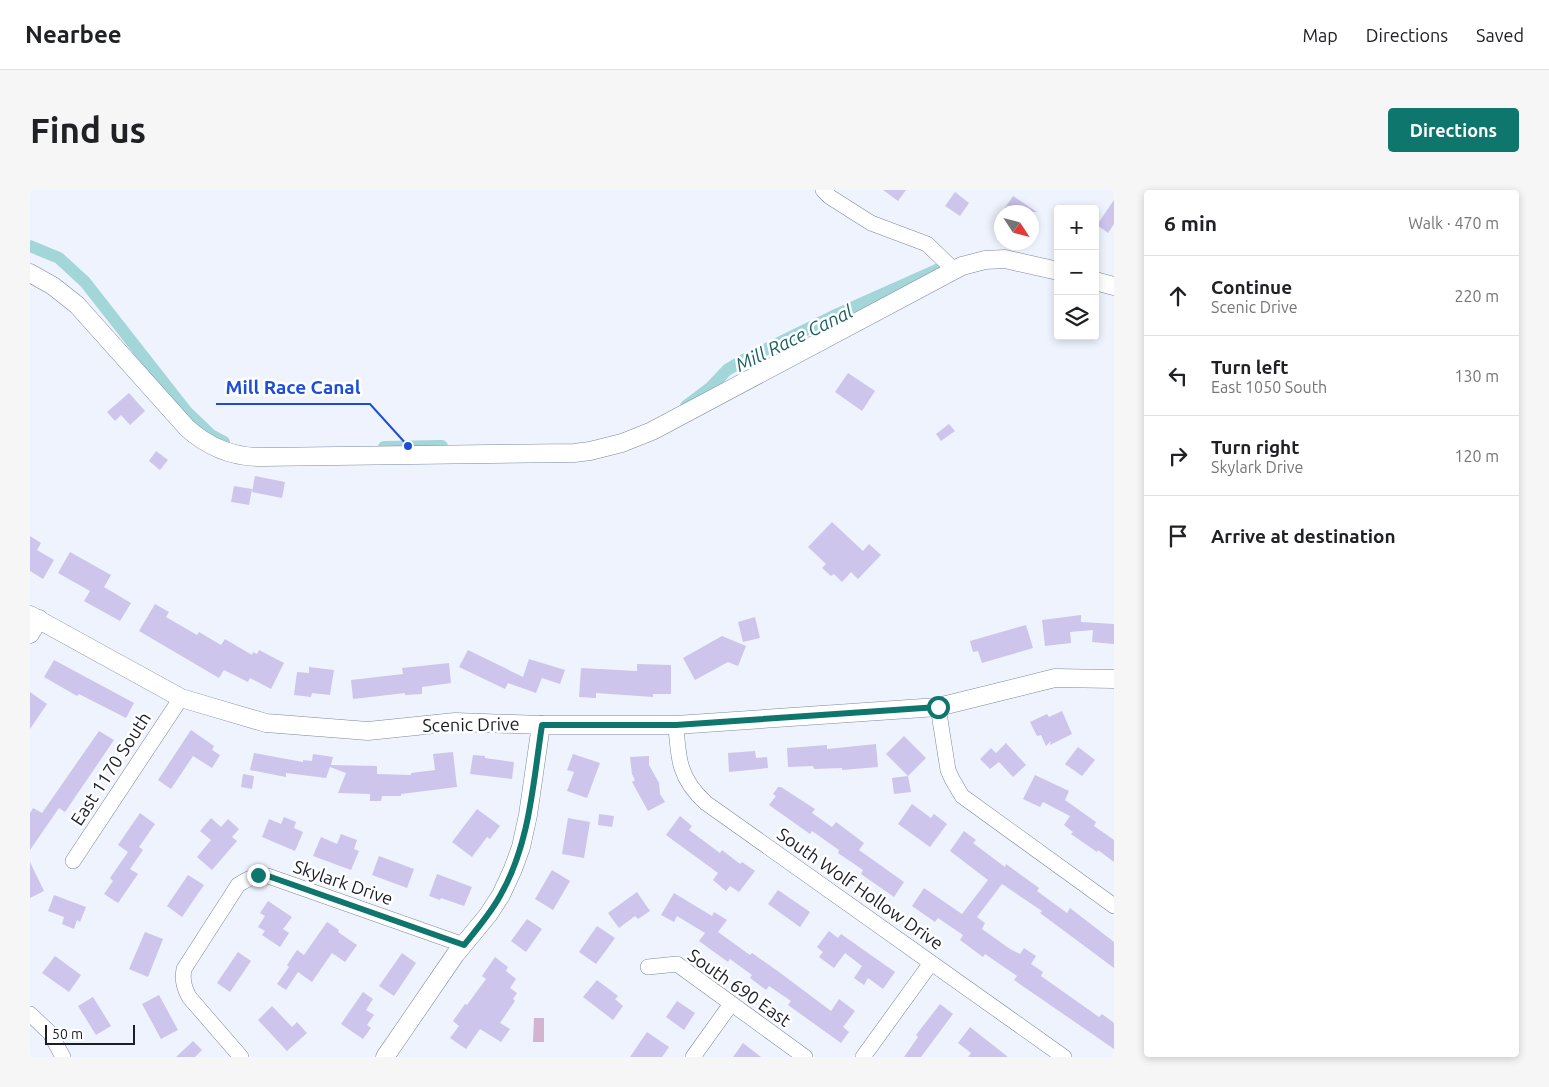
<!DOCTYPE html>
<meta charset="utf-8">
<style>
body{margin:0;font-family:Ubuntu,sans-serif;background:#f6f6f6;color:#202124}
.controls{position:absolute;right:15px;top:15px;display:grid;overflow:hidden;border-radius:5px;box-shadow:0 2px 8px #0003}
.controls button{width:45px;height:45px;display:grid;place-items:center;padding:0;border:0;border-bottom:1px solid #e0e0e0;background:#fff;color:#202124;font:25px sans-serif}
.compass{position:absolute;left:964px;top:15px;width:45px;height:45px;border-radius:50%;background:#fff;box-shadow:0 2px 8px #0003;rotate:126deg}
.scale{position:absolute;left:15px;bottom:12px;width:90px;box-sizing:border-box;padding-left:5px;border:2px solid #1a1e27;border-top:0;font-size:14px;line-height:18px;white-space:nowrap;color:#1a1e27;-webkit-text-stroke:4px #fff;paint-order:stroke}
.stop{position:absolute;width:15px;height:15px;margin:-11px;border:4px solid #0f766e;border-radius:50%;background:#fff}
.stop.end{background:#0f766e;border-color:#fff;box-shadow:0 1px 5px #0008}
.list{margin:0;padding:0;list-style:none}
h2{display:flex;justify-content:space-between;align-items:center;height:65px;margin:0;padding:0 20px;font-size:21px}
h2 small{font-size:16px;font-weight:400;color:#757577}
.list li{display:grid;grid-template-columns:32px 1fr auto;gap:15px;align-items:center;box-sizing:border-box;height:80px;padding:0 20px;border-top:1px solid #e0e0e0}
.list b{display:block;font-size:19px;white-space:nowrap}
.list p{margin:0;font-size:16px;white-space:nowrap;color:#757577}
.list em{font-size:16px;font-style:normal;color:#757577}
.icon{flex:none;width:28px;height:28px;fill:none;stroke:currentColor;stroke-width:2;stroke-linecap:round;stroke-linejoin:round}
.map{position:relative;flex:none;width:1084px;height:867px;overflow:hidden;border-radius:5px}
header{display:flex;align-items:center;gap:30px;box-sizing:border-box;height:70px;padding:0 25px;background:#fff;border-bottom:1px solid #e0e0e0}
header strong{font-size:24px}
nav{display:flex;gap:28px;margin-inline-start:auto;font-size:18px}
.intro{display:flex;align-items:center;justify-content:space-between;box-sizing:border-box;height:120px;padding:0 30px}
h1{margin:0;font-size:35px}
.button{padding:12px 22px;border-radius:5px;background:#0f766e;color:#fff;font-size:18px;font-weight:700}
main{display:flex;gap:30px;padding:0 30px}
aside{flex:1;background:#fff;border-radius:5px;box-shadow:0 2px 8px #0003}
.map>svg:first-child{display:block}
.green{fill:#d2b4d1}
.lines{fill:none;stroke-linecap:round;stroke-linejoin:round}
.canal{stroke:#a2d6d9;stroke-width:12}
.building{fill:#cec5ec}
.minor-casing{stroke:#7c889f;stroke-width:16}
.tertiary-casing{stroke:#7c889f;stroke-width:19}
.minor{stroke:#fff;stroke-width:15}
.tertiary{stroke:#fff;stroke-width:18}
.route{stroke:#0f766e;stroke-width:6}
.labels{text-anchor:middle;stroke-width:5;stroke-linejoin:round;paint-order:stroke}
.street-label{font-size:18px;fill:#1a1e27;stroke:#fff}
.water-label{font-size:19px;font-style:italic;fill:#185f63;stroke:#fff}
.leader{fill:none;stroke:#1d4ed8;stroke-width:2}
.callout-dot{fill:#1d4ed8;stroke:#fff;stroke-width:2}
.callout-label{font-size:19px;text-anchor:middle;font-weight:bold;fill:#1d4ed8;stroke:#fff;stroke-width:5;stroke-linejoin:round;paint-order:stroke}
</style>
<header>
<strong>Nearbee</strong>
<nav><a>Map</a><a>Directions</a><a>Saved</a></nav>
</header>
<div class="intro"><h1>Find us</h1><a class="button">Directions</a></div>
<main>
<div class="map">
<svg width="1084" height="867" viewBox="0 0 1084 867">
<rect width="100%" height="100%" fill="#eef3fd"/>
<path class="green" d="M 504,828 L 514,828 L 514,852 L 503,852 Z"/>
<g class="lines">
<g class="canal">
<path d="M 0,56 L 29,68 L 55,92 L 156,221 L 181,245 L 194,252"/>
<path d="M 656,216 L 680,198 L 697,180 L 712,171 L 808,124 L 909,79"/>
<path d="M 354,257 L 412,256"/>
</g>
</g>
<g class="building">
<path d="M 853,0 L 876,0 L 868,11 Z"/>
<path d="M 925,2 L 939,13 L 930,26 L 915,16 Z"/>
<path d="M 983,6 L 1007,22 L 972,22 Z"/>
<path d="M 1084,10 L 1084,34 L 1078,43 L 1067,35 Z"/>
<path d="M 818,183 L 845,201 L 832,221 L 805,202 Z"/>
<path d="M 99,203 L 115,221 L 100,235 L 91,225 L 85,231 L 77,222 Z"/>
<path d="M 919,234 L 925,241 L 911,251 L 906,244 Z"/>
<path d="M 126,261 L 138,270 L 130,280 L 119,271 Z"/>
<path d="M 225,286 L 255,292 L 252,308 L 222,302 Z"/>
<path d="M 204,296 L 222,299 L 219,315 L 201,312 Z"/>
<path d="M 802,332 L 833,361 L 839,354 L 851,365 L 828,389 L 821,382 L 812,392 L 804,384 L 801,386 L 792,378 L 796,374 L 778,357 Z"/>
<path d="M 0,346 L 11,353 L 7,360 L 24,370 L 13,389 L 0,381 Z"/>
<path d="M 40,362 L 81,385 L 74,397 L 101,413 L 90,431 L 54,411 L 60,401 L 28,383 Z"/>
<path d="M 125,414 L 139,422 L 136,427 L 167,445 L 169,442 L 191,455 L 195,449 L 222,465 L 223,462 L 227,464 L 229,460 L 254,473 L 241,499 L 220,488 L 218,492 L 194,480 L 189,488 L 109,441 Z"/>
<path d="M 1051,425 L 1051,432 L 1084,434 L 1084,454 L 1062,452 L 1063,440 L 1040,442 L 1041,453 L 1015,456 L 1012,430 Z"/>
<path d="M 725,427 L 730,448 L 713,452 L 708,432 Z"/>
<path d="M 996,435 L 1003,458 L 952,473 L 948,461 L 943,462 L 940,451 Z"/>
<path d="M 692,446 L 716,456 L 708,476 L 698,472 L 665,490 L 653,468 Z"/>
<path d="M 438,460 L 493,487 L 499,469 L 535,480 L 530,494 L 512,488 L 506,503 L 478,493 L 475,499 L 429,477 Z"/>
<path d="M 24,470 L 104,513 L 96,528 L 49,504 L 47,506 L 14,487 Z"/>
<path d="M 419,473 L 421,493 L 392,497 L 392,504 L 375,505 L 375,503 L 323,509 L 321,490 L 373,484 L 372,478 Z"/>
<path d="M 607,474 L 641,475 L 641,504 L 623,504 L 623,507 L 566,503 L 566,508 L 549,507 L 551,478 L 607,481 Z"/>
<path d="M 279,477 L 304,480 L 300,505 L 282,503 L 281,507 L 264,505 L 267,482 L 279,483 Z"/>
<path d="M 0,502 L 17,514 L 0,539 Z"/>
<path d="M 1032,521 L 1042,544 L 1020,555 L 1021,551 L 1016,556 L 1011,545 L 1007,546 L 1000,532 L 1017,524 L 1019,527 Z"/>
<path d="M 161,540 L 184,556 L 182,560 L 190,565 L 182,578 L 163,566 L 141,599 L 128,590 Z"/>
<path d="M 69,541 L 84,550 L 35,622 L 29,618 L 0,660 L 0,623 L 3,618 L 12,623 Z"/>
<path d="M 874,546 L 896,568 L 878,586 L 856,564 Z"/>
<path d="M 976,553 L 996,575 L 983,587 L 969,572 L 960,579 L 950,569 L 961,558 L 966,563 Z"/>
<path d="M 846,554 L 848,577 L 812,580 L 812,578 L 784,579 L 783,576 L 758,577 L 757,558 L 797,555 L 797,559 Z"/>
<path d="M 1048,557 L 1065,570 L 1052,586 L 1035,574 Z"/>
<path d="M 725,561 L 726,568 L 737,567 L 738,578 L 699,582 L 698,563 Z"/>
<path d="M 423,562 L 427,597 L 371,604 L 371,606 L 352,606 L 351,611 L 340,611 L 340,604 L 308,603 L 316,583 L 300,577 L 296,588 L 256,583 L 256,587 L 220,580 L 224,563 L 273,572 L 273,570 L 282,571 L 283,564 L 303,567 L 301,575 L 347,576 L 347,584 L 381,585 L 381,583 L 405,580 L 403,564 Z"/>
<path d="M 543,564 L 570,573 L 557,608 L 537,601 L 544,582 L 537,580 Z"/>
<path d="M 443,565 L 455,566 L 455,568 L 484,572 L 482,589 L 440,584 Z"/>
<path d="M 619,566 L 619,575 L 629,593 L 630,604 L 635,612 L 618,621 L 602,592 L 605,590 L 602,584 L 600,567 Z"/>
<path d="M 213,584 L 224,586 L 222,599 L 211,597 Z"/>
<path d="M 1005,585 L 1039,601 L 1035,610 L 1066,632 L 1064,636 L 1084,650 L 1084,672 L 1068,660 L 1067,662 L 1041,644 L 1043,642 L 1034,635 L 1040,626 L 1013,612 L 1010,617 L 993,609 Z"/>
<path d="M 878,586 L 881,602 L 864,604 L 862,588 Z"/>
<path d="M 748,597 L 751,597 L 785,619 L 782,623 L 802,637 L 806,632 L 834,653 L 829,660 L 874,692 L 864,707 L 831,684 L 833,680 L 808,663 L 809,660 L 782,641 L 780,644 L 739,615 L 746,606 L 743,604 Z"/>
<path d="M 882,614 L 901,628 L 904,624 L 917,634 L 900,657 L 868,634 Z"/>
<path d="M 447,619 L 470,636 L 460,649 L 457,647 L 442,667 L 422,652 Z"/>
<path d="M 110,623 L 125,634 L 109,657 L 113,660 L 100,679 L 108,684 L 88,713 L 74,704 L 83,691 L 80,688 L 98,662 L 88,655 Z"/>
<path d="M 569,624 L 584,626 L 582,637 L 568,635 Z"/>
<path d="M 650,626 L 662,636 L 659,640 L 690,663 L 692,660 L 710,674 L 712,672 L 725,681 L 709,702 L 700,696 L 696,701 L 683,690 L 688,683 L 636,645 Z"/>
<path d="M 254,627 L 266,632 L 264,638 L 273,642 L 265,661 L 232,647 L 239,629 L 251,634 Z"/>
<path d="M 181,628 L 191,637 L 198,629 L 209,639 L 202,647 L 207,651 L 182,680 L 167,667 L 181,650 L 170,641 Z"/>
<path d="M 538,628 L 560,632 L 554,668 L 532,664 Z"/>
<path d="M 934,641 L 946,650 L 943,653 L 975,677 L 976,674 L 1009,698 L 1007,701 L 1037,723 L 1040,718 L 1084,752 L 1084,778 L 1010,723 L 1012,721 L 972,694 L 947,727 L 955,733 L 952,739 L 980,759 L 990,764 L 994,758 L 1006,766 L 1001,774 L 1013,782 L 1011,786 L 1069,827 L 1072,824 L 1084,833 L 1084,859 L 984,790 L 987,786 L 955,764 L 953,767 L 930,750 L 933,745 L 908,728 L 905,732 L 882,716 L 894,698 L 932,724 L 958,690 L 920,661 Z"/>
<path d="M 311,644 L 327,650 L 324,659 L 329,661 L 321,680 L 283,666 L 291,647 L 307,654 Z"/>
<path d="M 349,666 L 384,679 L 377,698 L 342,685 Z"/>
<path d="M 0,672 L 14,701 L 0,708 Z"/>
<path d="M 522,680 L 540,691 L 523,720 L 505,709 Z"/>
<path d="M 407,684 L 442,697 L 434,716 L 411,708 L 410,710 L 399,706 Z"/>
<path d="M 158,685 L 174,695 L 152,727 L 137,716 Z"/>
<path d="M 748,700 L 780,722 L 770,737 L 738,714 Z"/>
<path d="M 607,702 L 620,721 L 608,729 L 605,726 L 589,738 L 578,723 Z"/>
<path d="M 644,703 L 682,726 L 684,722 L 697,730 L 688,742 L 720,765 L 722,763 L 749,782 L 801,821 L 809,809 L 825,821 L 813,837 L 819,842 L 811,853 L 758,815 L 761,811 L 739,796 L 736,800 L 720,788 L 722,785 L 700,769 L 698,772 L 669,751 L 675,743 L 647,726 L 644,732 L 631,725 Z"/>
<path d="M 24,705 L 56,717 L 50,732 L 47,730 L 44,739 L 32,734 L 34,727 L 18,721 Z"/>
<path d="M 238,711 L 262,727 L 253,739 L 259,743 L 250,757 L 232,745 L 235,741 L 228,737 L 235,726 L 230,723 Z"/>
<path d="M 497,729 L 512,739 L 496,762 L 481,751 Z"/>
<path d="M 297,732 L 309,740 L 308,742 L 327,755 L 315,772 L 302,763 L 282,792 L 268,782 L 256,800 L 247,794 L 259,777 L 257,775 L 267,760 L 274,765 Z"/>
<path d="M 567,736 L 585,748 L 566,774 L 549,762 Z"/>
<path d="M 799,741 L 808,748 L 811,744 L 865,782 L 853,799 L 838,788 L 834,795 L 824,788 L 832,776 L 815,763 L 804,778 L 789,767 L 793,762 L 787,757 Z"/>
<path d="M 115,742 L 133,749 L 118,787 L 99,779 Z"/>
<path d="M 208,762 L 221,771 L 200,802 L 187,793 Z"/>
<path d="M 372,763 L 386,773 L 364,806 L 349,796 Z"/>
<path d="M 25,766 L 51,785 L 39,802 L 12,783 Z"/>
<path d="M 465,767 L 478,777 L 476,781 L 486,789 L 480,798 L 487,803 L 483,809 L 485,811 L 470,833 L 480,839 L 471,852 L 450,839 L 436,859 L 420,848 L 429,836 L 423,831 L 435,814 L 437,815 L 456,789 L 452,786 Z"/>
<path d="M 567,790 L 588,806 L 585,809 L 593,816 L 583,830 L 553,807 Z"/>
<path d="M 333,802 L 343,809 L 336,820 L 344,825 L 337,835 L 341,838 L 333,849 L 311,834 Z"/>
<path d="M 129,805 L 148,840 L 131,849 L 112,814 Z"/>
<path d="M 63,807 L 81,836 L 66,845 L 48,816 Z"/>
<path d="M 647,811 L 665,823 L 654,840 L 636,827 Z"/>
<path d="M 910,814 L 923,824 L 891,867 L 874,867 L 888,847 L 886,845 Z"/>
<path d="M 242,816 L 262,837 L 267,832 L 277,843 L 257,861 L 228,830 Z"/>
<path d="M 940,837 L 978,867 L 938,867 L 941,863 L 928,853 Z"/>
<path d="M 617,842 L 639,857 L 632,867 L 600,867 Z"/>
<path d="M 163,851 L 172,860 L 165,867 L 146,867 Z"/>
<path d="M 713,853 L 731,867 L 703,867 Z"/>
</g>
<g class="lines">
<g class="minor-casing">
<g id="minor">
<path d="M 793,0 L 800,7 L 841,33 L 897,54 L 924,80"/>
<path d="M 908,517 L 918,580 L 922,589 L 932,606 L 1084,716"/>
<path d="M 646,535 C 648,568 649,589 676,613 L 1034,867"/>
<path d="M 43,671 L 151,508"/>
<path d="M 618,777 L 647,774 L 775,867"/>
<path d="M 0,824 L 20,843 L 33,867"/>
<path d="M 211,867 L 159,807 C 154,797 152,790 154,779 L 208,695 C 219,688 225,685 238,686 L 434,755"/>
<path d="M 663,867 L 701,814"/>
<path d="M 833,867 L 901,773"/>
</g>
</g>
<g class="tertiary-casing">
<g id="tertiary">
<path d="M 0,83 L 23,96 L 47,115 L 157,238 C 178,257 202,267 231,267 L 544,263 L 560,261 L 592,253 L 622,241 L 932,76 L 955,70 L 975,69 L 1028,81"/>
<path d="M 1065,91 L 1084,96"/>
<path d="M 0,425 L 151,508 L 236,533 L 338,541 L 425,532 L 511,535 L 646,535 L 908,517 L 1025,488 L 1084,489"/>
<path d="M 0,444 L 9,429"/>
<path d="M 355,867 L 425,765 L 458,725 L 471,705 L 483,679 L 491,657 L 498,625 L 511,535"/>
</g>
</g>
<use href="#minor" class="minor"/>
<use href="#tertiary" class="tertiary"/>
</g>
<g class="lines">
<path class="route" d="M 228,685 L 238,686 L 434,755 C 447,739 460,724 470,706 C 500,654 503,593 512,535 L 646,535 L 908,517"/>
</g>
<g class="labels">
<g class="street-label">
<text transform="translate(441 535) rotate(-1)" y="6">Scenic Drive</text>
<text transform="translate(81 579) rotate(-57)" y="6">East 1170 South</text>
<text transform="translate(313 693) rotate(19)" y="6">Skylark Drive</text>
<text transform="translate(830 699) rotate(35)" y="6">South Wolf Hollow Drive</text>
<text transform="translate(709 798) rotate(35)" y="6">South 690 East</text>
</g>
<g class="water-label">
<text transform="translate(764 148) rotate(-26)" y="7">Mill Race Canal</text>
</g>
</g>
<path class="leader" d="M378 256L340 214H186"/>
<circle class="callout-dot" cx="378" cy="256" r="5"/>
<g class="callout-label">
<text x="263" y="204">Mill Race Canal</text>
</g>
</svg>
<div class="controls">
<button>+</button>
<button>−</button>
<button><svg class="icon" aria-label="layers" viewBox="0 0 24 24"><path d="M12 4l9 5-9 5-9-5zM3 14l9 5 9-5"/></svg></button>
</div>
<svg class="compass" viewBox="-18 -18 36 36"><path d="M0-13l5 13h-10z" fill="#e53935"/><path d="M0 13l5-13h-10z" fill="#757577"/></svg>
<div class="scale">50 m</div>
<div class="stop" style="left:908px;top:517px"></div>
<div class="stop end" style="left:228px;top:685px"></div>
</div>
<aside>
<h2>6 min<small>Walk · 470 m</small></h2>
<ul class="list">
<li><svg class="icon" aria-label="ahead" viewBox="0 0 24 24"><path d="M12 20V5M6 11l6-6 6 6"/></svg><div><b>Continue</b><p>Scenic Drive</p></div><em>220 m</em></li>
<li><svg class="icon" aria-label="left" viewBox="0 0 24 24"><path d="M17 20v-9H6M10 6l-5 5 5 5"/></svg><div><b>Turn left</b><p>East 1050 South</p></div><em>130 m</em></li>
<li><svg class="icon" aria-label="right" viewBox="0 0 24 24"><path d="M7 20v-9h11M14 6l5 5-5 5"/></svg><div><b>Turn right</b><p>Skylark Drive</p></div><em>120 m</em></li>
<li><svg class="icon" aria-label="arrive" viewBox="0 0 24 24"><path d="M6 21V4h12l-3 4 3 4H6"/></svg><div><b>Arrive at destination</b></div></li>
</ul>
</aside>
</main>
